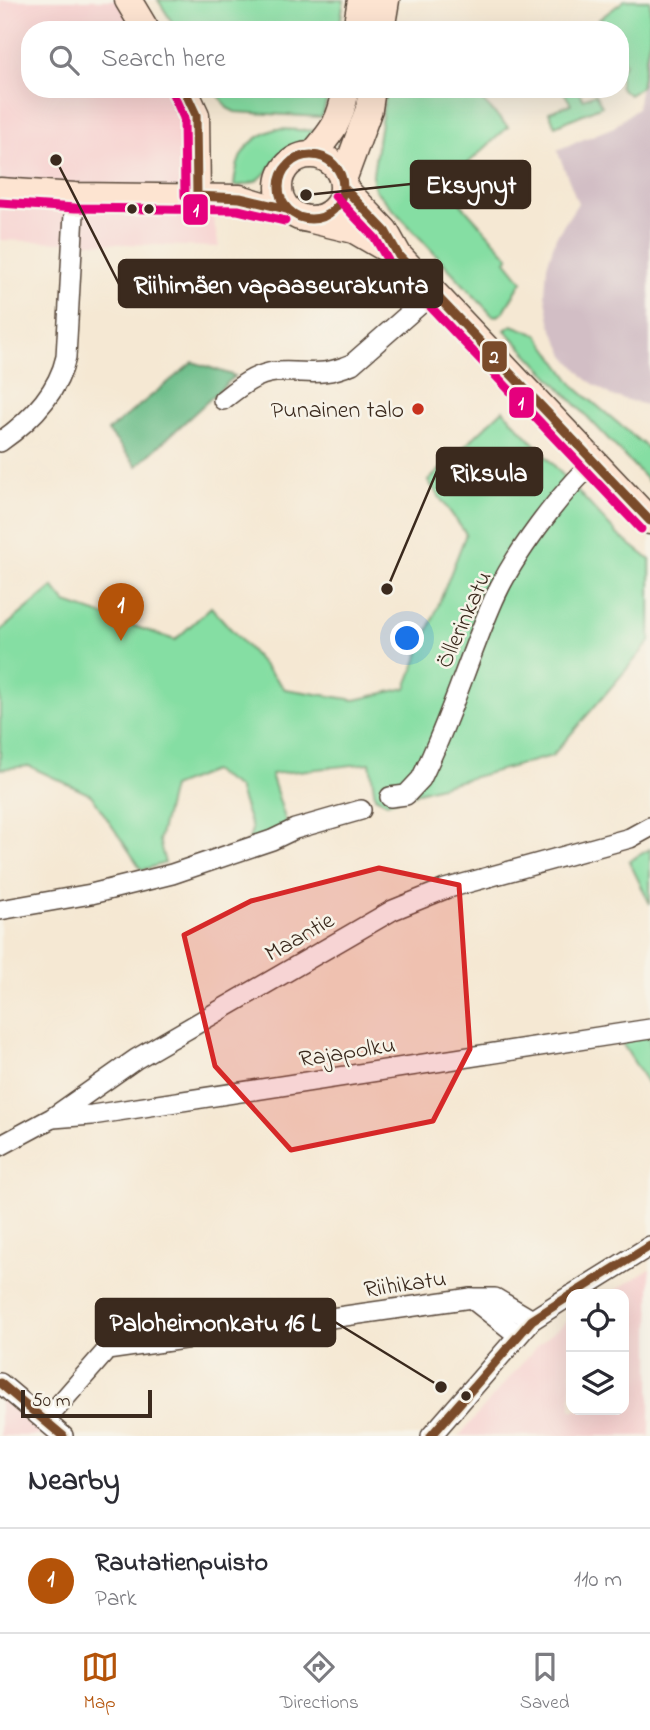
<!DOCTYPE html>
<meta charset="utf-8">
<style>
body{margin:0;font-family:"Indie Flower",sans-serif;background:#f2f2f3;color:#2b2b33}
.controls{position:absolute;right:21px;bottom:21px;display:grid;overflow:hidden;border-radius:14px;box-shadow:0 7px 28px #0002}
.controls button{width:63px;height:63px;display:grid;place-items:center;padding:0;border:0;border-bottom:2px solid #e1e1e2;background:#fff;color:#2b2b33;font:35px sans-serif}
.scale{position:absolute;left:21px;bottom:18px;width:131px;box-sizing:border-box;padding-left:7px;border:4px solid #3b2a1e;border-top:0;font-size:19px;line-height:24px;white-space:nowrap;color:#3b2a1e;-webkit-text-stroke:5px #f7f3e8;paint-order:stroke}
.you{position:absolute;left:408px;top:639px;width:24px;height:24px;margin:-18px;border:5px solid #fff;border-radius:50%;background:#1a73e8;box-shadow:0 0 0 10px #1a73e833}
.badge{display:grid;place-items:center;width:46px;height:46px;border-radius:50%;background:#b45309;color:#fff;font-size:23px;font-weight:700}
.pin{position:absolute;translate:-50% -58px;filter:drop-shadow(0 2px 4px #0008)}
.pin::after{content:'';position:absolute;top:37px;width:24px;height:21px;background:inherit;clip-path:polygon(0 0,100% 0,50% 100%)}
.list{margin:0;padding:0;list-style:none}
h2{display:flex;justify-content:space-between;align-items:center;height:91px;margin:0;padding:0 28px;font-size:30px}
h2 small{font-size:23px;font-weight:400;color:#7c7c81}
.list li{display:grid;grid-template-columns:46px 1fr auto;gap:21px;align-items:center;box-sizing:border-box;height:105px;padding:0 28px;border-top:2px solid #e1e1e2}
.list b{display:block;font-size:26px;white-space:nowrap}
.list p{margin:0;font-size:23px;white-space:nowrap;color:#7c7c81}
.list em{font-size:23px;font-style:normal;color:#7c7c81}
.icon{flex:none;width:38px;height:38px;fill:none;stroke:currentColor;stroke-width:2;stroke-linecap:round;stroke-linejoin:round}
.map{position:relative;flex:none;width:650px;height:1436px;overflow:hidden}
.search{position:absolute;background:#fff;box-shadow:0 7px 28px #0002;left:21px;right:21px;top:21px;height:77px;display:flex;align-items:center;gap:18px;box-sizing:border-box;padding:0 24px;border-radius:28px;color:#7c7c81;font-size:26px}
.sheet{height:196px;background:#fff}
nav{display:flex;justify-content:space-around;align-items:center;box-sizing:border-box;height:98px;border-top:2px solid #e1e1e2;background:#fff;font-size:19px;color:#7c7c81}
nav a{display:grid;justify-items:center;gap:4px}
nav .on{color:#b45309}
.map>svg:first-child{display:block}
.built{fill:#f7d0cf}
.industrial{fill:#d2bec5}
.green{fill:#85dea3;stroke:#608460;stroke-width:2}
.forest{fill:#6cbd89;stroke:#547454;stroke-width:2}
.lines{fill:none;stroke-linecap:round;stroke-linejoin:round}
.street-casing{stroke:#574639;stroke-width:22}
.secondary-casing{stroke:#574639;stroke-width:29}
.street{stroke:#fff;stroke-width:19}
.secondary{stroke:#fde4d1;stroke-width:26}
.bus-1-casing{stroke:#f7f3e8;stroke-width:14}
.bus-2-casing{stroke:#f7f3e8;stroke-width:14}
.bus-1{stroke:#7a4b2a;stroke-width:9}
.bus-2{stroke:#e5007d;stroke-width:9}
.marked{fill:#d62828;fill-opacity:0.2;stroke:#d62828;stroke-width:5;stroke-linejoin:round}
.bus-dot{fill:#3b2a1e;stroke:#f7f3e8;stroke-width:2.5}
.poi-dot{fill:#c8321e;stroke:#f7f3e8;stroke-width:2.5}
.labels{text-anchor:middle;stroke-width:5;stroke-linejoin:round;paint-order:stroke}
.poi-label{font-size:24px;fill:#3b2a1e;stroke:#f7f3e8;text-anchor:end}
.street-label{font-size:24px;fill:#3b2a1e;stroke:#f7f3e8}
.leader{fill:none;stroke:#3b2a1e;stroke-width:2.5}
.callout-dot{fill:#3b2a1e;stroke:#f7f3e8;stroke-width:2.5}
.callout{fill:#3b2a1e;stroke:#3b2a1e;stroke-width:2.5}
.callout-label{font-size:26px;text-anchor:middle;font-weight:bold;fill:#fff}
.line-badge{stroke:#f7f3e8;stroke-width:2.5}
.badge-label{font-size:19px;text-anchor:middle;font-weight:bold;fill:#fff}
</style>
<div class="map">
<svg width="650" height="1436" viewBox="0 0 650 1436">
<rect width="100%" height="100%" fill="#f7f3e8"/>
<filter id="ink" filterUnits="userSpaceOnUse"><feTurbulence type="fractalNoise" baseFrequency=".0143" numOctaves="2"/><feDisplacementMap in="SourceGraphic" scale="14" xChannelSelector="R" yChannelSelector="G"/><feConvolveMatrix kernelMatrix="1 2 1 2 8 2 1 2 1" color-interpolation-filters="sRGB"/></filter>
<filter id="wash" filterUnits="userSpaceOnUse"><feTurbulence type="fractalNoise" baseFrequency=".00686" numOctaves="4" result="noise"/><feDisplacementMap in="SourceGraphic" scale="28" xChannelSelector="R" yChannelSelector="G"/><feGaussianBlur stdDeviation="1.57" result="paint"/><feColorMatrix in="noise" values="0 0 0 0 0 0 0 0 0 0 0 0 0 0 0 0 0 1.4 0 .05"/><feComposite in="paint" operator="in"/></filter>
<g filter="url(#wash)">
<rect width="100%" height="100%" fill="#f5e8d3"/>
<g class="built">
<path d="M 0,0 L 132,0 L 149,30 L 30,30 L 30,89 L 184,89 L 189,98 L 219,247 L 0,240 Z"/>
<path d="M 650,1269 L 650,1436 L 459,1436 L 538,1345 L 571,1318 L 571,1410 L 624,1410 L 624,1294 L 609,1294 Z"/>
<path d="M 0,1386 L 46,1436 L 0,1436 Z"/>
</g>
<path class="industrial" d="M 650,35 L 650,406 L 612,396 L 586,379 L 565,355 L 551,326 L 545,294 L 547,266 L 556,237 L 578,203 L 557,150 L 614,127 L 637,108 Z"/>
<g class="green">
<path d="M 158,0 L 344,0 L 339,30 L 177,30 Z"/>
<path d="M 625,0 L 650,0 L 650,35 L 641,87 L 629,95 L 620,87 L 620,72 L 625,63 L 620,55 L 620,30 L 604,30 L 598,20 Z"/>
<path d="M 215,89 L 329,89 L 324,111 L 321,117 L 235,112 L 227,108 Z"/>
<path d="M 386,89 L 471,89 L 508,127 L 444,185 L 509,257 L 506,261 L 522,281 L 504,311 L 498,316 L 492,315 L 376,191 L 373,183 L 373,174 Z"/>
<path d="M 562,89 L 577,89 L 583,99 L 595,94 L 602,106 L 555,126 L 549,112 L 571,104 Z"/>
<path d="M 276,129 L 323,131 C 312,139 299,141 288,149 C 266,164 269,185 234,186 C 236,156 246,139 276,129 Z"/>
<path d="M 512,325 L 538,335 L 576,388 L 650,450 L 650,483 L 505,330 Z"/>
<path d="M 503,410 L 618,535 L 650,560 L 650,642 L 552,756 L 422,791 L 387,803 L 375,797 L 370,763 L 271,774 L 288,828 L 248,843 L 252,829 L 238,788 L 212,771 L 172,787 L 159,840 L 165,863 L 142,870 L 91,795 L 29,766 L 0,769 L 0,631 L 53,587 L 66,603 L 175,640 L 211,607 L 285,689 L 355,700 L 406,688 L 466,534 L 428,481 Z"/>
<path d="M 650,849 L 650,904 L 629,861 Z"/>
<path d="M 650,1036 L 650,1087 L 620,1040 Z"/>
</g>
<path class="forest" d="M 193,362 L 235,376 L 137,466 L 108,431 Z"/>
</g>
<g filter="url(#ink)">
<g class="lines">
<g class="street-casing">
<g id="street">
<path d="M 223,400 C 238,388 256,373 276,372 C 308,370 319,378 352,364 L 434,292"/>
<path d="M 0,442 C 30,421 58,393 66,357 L 75,196"/>
<path d="M 390,797 L 406,795 L 421,779 C 450,721 468,658 494,599 C 513,556 560,493 595,461"/>
<path d="M 0,910 L 91,894 L 172,874 L 272,840 L 295,829 L 361,810"/>
<path d="M 53,1118 L 92,1115 L 650,1029"/>
<path d="M 0,1146 L 52,1118 L 136,1059 L 393,910 L 445,889 L 630,838 L 650,827"/>
<path d="M 573,1294 L 650,1246"/>
<path d="M 471,1298 L 518,1335"/>
<path d="M 0,1383 L 63,1436"/>
<path d="M 45,1421 L 107,1350 L 471,1298 L 495,1298 L 532,1320"/>
<path d="M 431,1436 L 532,1320 L 571,1295"/>
</g>
</g>
<g class="secondary-casing">
<g id="secondary">
<path d="M 128,0 L 146,30"/>
<path d="M 356,30 L 361,0"/>
<path d="M 381,30 L 386,0"/>
<path d="M 184,89 L 196,115 L 197,196"/>
<path d="M 313,154 C 334,129 340,122 346,89"/>
<circle cx="311" cy="187" r="32"/>
<path d="M 343,180 L 369,109 L 372,89"/>
<path d="M 344,188 L 385,231 L 399,256 L 650,521"/>
<path d="M 0,191 L 75,196 L 240,198 L 263,205 L 287,209"/>
<path d="M 312,220 L 354,230 L 397,255"/>
</g>
</g>
<use href="#street" class="street"/>
<use href="#secondary" class="secondary"/>
<g class="bus-1-casing">
<g id="bus-1">
<path d="M 184,89 L 196,115 L 197,196 L 240,198 L 287,209"/>
<circle cx="311" cy="187" r="32"/>
<path d="M 344,188 L 385,231 L 399,256 L 650,521"/>
<path d="M 573,1294 L 650,1246"/>
<path d="M 0,1383 L 63,1436"/>
<path d="M 431,1436 L 532,1320 L 571,1295"/>
</g>
</g>
<g class="bus-2-casing">
<g id="bus-2">
<path d="M 173,94 L 184,118 L 185,196"/>
<path d="M 335,196 L 375,238 L 390,264 L 641,529"/>
<path d="M 0,203 L 75,208 L 238,210 L 285,221"/>
</g>
</g>
<use href="#bus-1" class="bus-1"/>
<use href="#bus-2" class="bus-2"/>
</g>
</g>
<path class="marked" d="M 379,868 L 459,885 L 470,1049 L 433,1121 L 291,1150 L 215,1066 L 184,935 L 251,901 Z"/>
<g class="bus-dot">
<circle cx="132" cy="209" r="6"/>
<circle cx="149" cy="209" r="6"/>
<circle cx="466" cy="1396" r="6"/>
</g>
<circle class="poi-dot" cx="418" cy="409" r="7"/>
<g class="labels">
<g class="poi-label">
<text x="404" y="417">Punainen talo</text>
</g>
<g class="street-label">
<text transform="translate(463 619) rotate(-66)" y="8">Öllerinkatu</text>
<text transform="translate(299 936) rotate(-30)" y="8">Maantie</text>
<text transform="translate(347 1051) rotate(-9)" y="8">Rajapolku</text>
<text transform="translate(405 1283) rotate(-8)" y="8">Riihikatu</text>
</g>
</g>
<path class="leader" d="M306 195L411 184M56 160L119 284M387 589L437 471M441 1387L335 1322"/>
<g class="callout-dot">
<circle cx="306" cy="195" r="7"/>
<circle cx="56" cy="160" r="7"/>
<circle cx="387" cy="589" r="7"/>
<circle cx="441" cy="1387" r="7"/>
</g>
<g class="callout">
<rect x="411" y="161" width="119" height="47" rx="7"/>
<rect x="119" y="260" width="323" height="47" rx="7"/>
<rect x="437" y="448" width="105" height="47" rx="7"/>
<rect x="96" y="1299" width="239" height="47" rx="7"/>
</g>
<g class="callout-label">
<text x="471" y="193">Eksynyt</text>
<text x="281" y="293">Riihimäen vapaaseurakunta</text>
<text x="489" y="481">Riksula</text>
<text x="215" y="1331">Paloheimonkatu 16 L</text>
</g>
<g class="line-badge">
<rect x="182" y="193" width="27" height="33" rx="7" fill="#e5007d"/>
<rect x="481" y="340" width="27" height="33" rx="7" fill="#7a4b2a"/>
<rect x="508" y="386" width="27" height="33" rx="7" fill="#e5007d"/>
</g>
<g class="badge-label">
<text x="196" y="216">1</text>
<text x="494" y="363">2</text>
<text x="521" y="409">1</text>
</g>
</svg>
<div class="controls">
<button><svg class="icon" aria-label="locate" viewBox="0 0 24 24"><circle cx="12" cy="12" r="6"/><path d="M12 2v4M12 18v4M2 12h4M18 12h4"/></svg></button>
<button><svg class="icon" aria-label="layers" viewBox="0 0 24 24"><path d="M12 4l9 5-9 5-9-5zM3 14l9 5 9-5"/></svg></button>
</div>
<div class="scale">50 m</div>
<div class="you"></div>
<div class="pin badge" style="left:121px;top:641px">1</div>
<div class="search"><svg class="icon" aria-label="search" viewBox="0 0 24 24"><circle cx="10" cy="10" r="6"/><path d="M15 15l6 6"/></svg>Search here</div>
</div>
<section class="sheet">
<h2>Nearby<small></small></h2>
<ul class="list">
<li><span class="badge">1</span><div><b>Rautatienpuisto</b><p>Park</p></div><em>110 m</em></li>
</ul>
</section>
<nav>
<a class="on"><svg class="icon" aria-label="map" viewBox="0 0 24 24"><path d="M3 6l6-2 6 2 6-2v14l-6 2-6-2-6 2zM9 4v14M15 6v14"/></svg>Map</a>
<a><svg class="icon" aria-label="directions" viewBox="0 0 24 24"><path d="M12 3l9 9-9 9-9-9zM9 14v-3h6M13 9l2 2-2 2"/></svg>Directions</a>
<a><svg class="icon" aria-label="saved" viewBox="0 0 24 24"><path d="M7 4h10v16l-5-4-5 4z"/></svg>Saved</a>
</nav>
